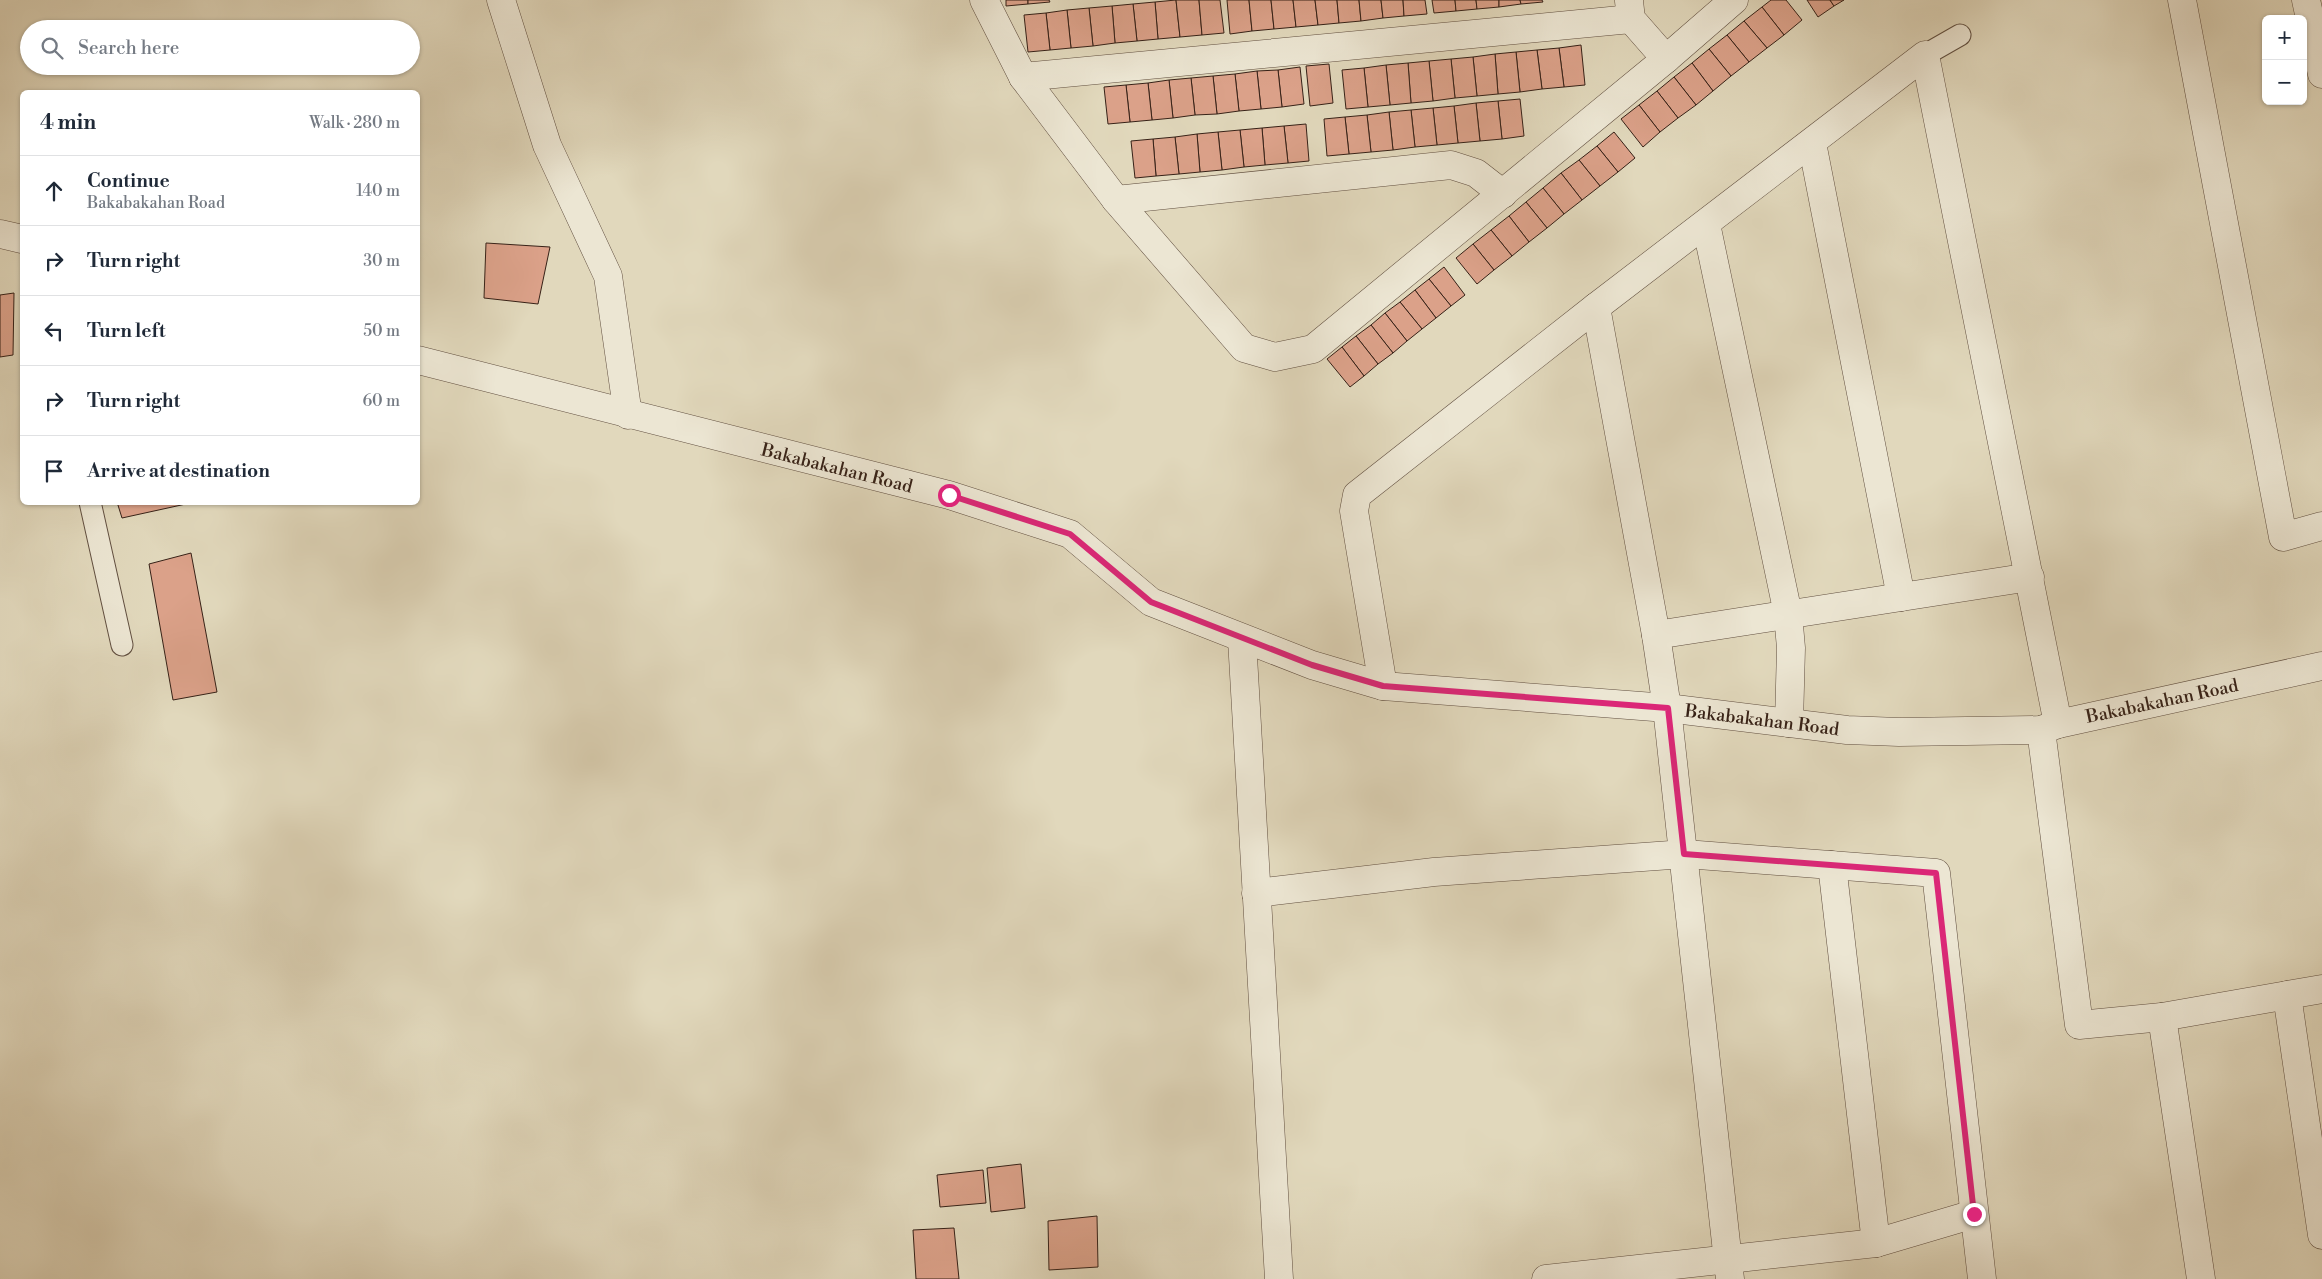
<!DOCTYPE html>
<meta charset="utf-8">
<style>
body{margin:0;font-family:"Libre Bodoni",serif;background:#f2f2f3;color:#1f2937}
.controls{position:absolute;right:15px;top:15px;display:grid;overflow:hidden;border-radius:8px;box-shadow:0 1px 4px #0004}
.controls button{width:45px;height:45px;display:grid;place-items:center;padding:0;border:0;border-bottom:1px solid #e0e1e3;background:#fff;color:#1f2937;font:25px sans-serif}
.stop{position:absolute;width:15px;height:15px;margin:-11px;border:4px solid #db2777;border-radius:50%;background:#fff}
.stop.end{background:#db2777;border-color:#fff;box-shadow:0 1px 5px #0008}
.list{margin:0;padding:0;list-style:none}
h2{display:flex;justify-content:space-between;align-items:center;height:65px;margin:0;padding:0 20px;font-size:21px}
h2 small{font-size:16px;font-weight:400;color:#747a83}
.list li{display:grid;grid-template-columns:32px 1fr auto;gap:15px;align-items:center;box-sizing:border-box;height:70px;padding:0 20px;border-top:1px solid #e0e1e3}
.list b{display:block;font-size:19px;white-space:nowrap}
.list p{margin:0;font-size:16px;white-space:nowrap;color:#747a83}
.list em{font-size:16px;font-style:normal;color:#747a83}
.icon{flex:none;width:28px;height:28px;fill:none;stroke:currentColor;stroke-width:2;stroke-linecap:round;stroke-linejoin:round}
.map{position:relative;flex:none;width:2322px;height:1279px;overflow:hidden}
.search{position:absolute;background:#fff;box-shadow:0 1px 4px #0004;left:20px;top:20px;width:400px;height:55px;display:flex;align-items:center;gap:12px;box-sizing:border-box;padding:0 18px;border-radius:28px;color:#747a83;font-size:19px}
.panel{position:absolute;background:#fff;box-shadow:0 1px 4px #0004;left:20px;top:90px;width:400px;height:415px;border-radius:8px}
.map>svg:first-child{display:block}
.building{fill:#dba189;stroke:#362117}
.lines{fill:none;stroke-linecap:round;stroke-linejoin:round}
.service-casing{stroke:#614f40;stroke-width:23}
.minor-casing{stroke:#614f40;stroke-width:29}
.tertiary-casing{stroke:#614f40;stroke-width:29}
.service{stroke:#ece6d3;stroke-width:21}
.minor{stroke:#ece6d3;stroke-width:28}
.tertiary{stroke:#ece6d3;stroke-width:28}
.route{stroke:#db2777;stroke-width:6}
.labels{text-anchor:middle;stroke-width:5;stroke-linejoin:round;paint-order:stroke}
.street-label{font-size:18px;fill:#362117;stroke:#ece6d3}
</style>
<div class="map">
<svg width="2322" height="1279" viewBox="0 0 2322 1279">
<rect width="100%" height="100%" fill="#e1d8bc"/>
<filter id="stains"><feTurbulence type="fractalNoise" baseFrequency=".004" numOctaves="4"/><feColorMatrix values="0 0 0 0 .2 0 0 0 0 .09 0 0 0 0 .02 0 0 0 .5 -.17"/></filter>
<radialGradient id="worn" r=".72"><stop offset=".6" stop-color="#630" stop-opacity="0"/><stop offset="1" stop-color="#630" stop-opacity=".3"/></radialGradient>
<g class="building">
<path d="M 1006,0 L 1028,0 L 1028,4 L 1006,6 Z"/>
<path d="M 1028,0 L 1049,0 L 1050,2 L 1028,4 Z"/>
<path d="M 1176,0 L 1180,37 L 1158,39 L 1155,2 Z"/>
<path d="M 1176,0 L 1199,0 L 1202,35 L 1180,37 Z"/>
<path d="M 1199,0 L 1220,0 L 1224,33 L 1202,35 Z"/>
<path d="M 1227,0 L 1249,0 L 1252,31 L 1230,34 Z"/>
<path d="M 1249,0 L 1271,0 L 1274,29 L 1252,31 Z"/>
<path d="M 1271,0 L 1293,0 L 1296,27 L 1274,29 Z"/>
<path d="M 1293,0 L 1315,0 L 1318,25 L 1296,27 Z"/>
<path d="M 1315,0 L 1337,0 L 1339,23 L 1318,25 Z"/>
<path d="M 1337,0 L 1359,0 L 1361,21 L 1339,23 Z"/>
<path d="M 1359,0 L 1381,0 L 1383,18 L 1361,21 Z"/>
<path d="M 1381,0 L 1403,0 L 1404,16 L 1383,18 Z"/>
<path d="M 1403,0 L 1425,0 L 1427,14 L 1404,16 Z"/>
<path d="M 1432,0 L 1455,0 L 1456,11 L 1434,13 Z"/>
<path d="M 1455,0 L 1476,0 L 1477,9 L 1456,11 Z"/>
<path d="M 1476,0 L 1499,0 L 1499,7 L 1477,9 Z"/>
<path d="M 1499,0 L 1520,0 L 1521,4 L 1499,7 Z"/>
<path d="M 1520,0 L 1542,0 L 1543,2 L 1521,4 Z"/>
<path d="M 1771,0 L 1786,0 L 1802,20 L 1784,35 L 1762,7 Z"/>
<path d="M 1807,0 L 1830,0 L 1834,6 L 1818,17 Z"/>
<path d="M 1830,0 L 1844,0 L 1834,6 Z"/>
<path d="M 1155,2 L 1158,39 L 1137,41 L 1133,4 Z"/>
<path d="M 1133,4 L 1137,41 L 1115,43 L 1112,6 Z"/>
<path d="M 1112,6 L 1115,43 L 1093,46 L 1089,8 Z"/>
<path d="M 1762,7 L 1784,35 L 1767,48 L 1744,21 Z"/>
<path d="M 1089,8 L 1093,46 L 1071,48 L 1067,10 Z"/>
<path d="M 1067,10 L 1071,48 L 1050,50 L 1046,13 Z"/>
<path d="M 1046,13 L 1050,50 L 1028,52 L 1024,15 Z"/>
<path d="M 1744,21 L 1767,48 L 1749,62 L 1727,35 Z"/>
<path d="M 1727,35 L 1749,62 L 1731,76 L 1709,49 Z"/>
<path d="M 1581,45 L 1585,85 L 1564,87 L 1559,48 Z"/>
<path d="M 1559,48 L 1564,87 L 1542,89 L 1537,50 Z"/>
<path d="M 1709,49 L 1731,76 L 1713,91 L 1692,63 Z"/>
<path d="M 1537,50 L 1542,89 L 1520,92 L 1516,52 Z"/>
<path d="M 1516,52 L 1520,92 L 1498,94 L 1495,54 Z"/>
<path d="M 1495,54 L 1498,94 L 1477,96 L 1473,57 Z"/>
<path d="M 1473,57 L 1477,96 L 1455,98 L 1451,59 Z"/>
<path d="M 1451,59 L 1455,98 L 1433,101 L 1429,61 Z"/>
<path d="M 1429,61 L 1433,101 L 1411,103 L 1408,63 Z"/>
<path d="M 1408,63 L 1411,103 L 1390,105 L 1386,65 Z"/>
<path d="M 1692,63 L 1713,91 L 1696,105 L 1674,77 Z"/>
<path d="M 1329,64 L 1333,103 L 1310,106 L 1306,66 Z"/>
<path d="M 1386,65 L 1390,105 L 1368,107 L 1364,68 Z"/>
<path d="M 1300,67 L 1304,104 L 1282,107 L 1278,70 Z"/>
<path d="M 1364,68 L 1368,107 L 1346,109 L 1342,70 Z"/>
<path d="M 1278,70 L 1282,107 L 1261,109 L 1257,71 Z"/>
<path d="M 1257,71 L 1261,109 L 1239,111 L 1235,74 Z"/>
<path d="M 1235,74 L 1239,111 L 1217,114 L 1213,76 Z"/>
<path d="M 1213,76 L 1217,114 L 1195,115 L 1191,78 Z"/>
<path d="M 1674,77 L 1696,105 L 1678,118 L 1657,91 Z"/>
<path d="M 1191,78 L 1195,115 L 1173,118 L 1169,80 Z"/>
<path d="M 1169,80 L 1173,118 L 1152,120 L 1148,83 Z"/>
<path d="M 1148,83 L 1152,120 L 1130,122 L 1126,85 Z"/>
<path d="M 1126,85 L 1130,122 L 1108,124 L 1104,87 Z"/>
<path d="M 1657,91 L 1678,118 L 1660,132 L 1639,105 Z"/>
<path d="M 1520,99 L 1524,136 L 1502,139 L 1498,101 Z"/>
<path d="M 1498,101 L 1502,139 L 1480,141 L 1476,103 Z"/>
<path d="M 1476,103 L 1480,141 L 1458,143 L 1454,106 Z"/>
<path d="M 1639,105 L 1660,132 L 1643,147 L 1621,119 Z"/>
<path d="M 1454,106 L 1458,143 L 1437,145 L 1433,108 Z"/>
<path d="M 1433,108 L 1437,145 L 1415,147 L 1411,110 Z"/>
<path d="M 1411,110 L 1415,147 L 1393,150 L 1389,112 Z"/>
<path d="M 1389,112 L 1393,150 L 1371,152 L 1367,115 Z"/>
<path d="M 1367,115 L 1371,152 L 1349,154 L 1345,117 Z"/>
<path d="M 1345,117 L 1349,154 L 1327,156 L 1324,119 Z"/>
<path d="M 1306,124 L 1309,161 L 1288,163 L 1284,126 Z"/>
<path d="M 1284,126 L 1288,163 L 1265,165 L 1262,128 Z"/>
<path d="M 1262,128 L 1265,165 L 1244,167 L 1240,130 Z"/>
<path d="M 1240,130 L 1244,167 L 1222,170 L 1218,132 Z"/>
<path d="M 1218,132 L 1222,170 L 1200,172 L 1197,134 Z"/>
<path d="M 1614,132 L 1635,158 L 1618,172 L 1597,146 Z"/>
<path d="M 1197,134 L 1200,172 L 1179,174 L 1175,137 Z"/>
<path d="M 1175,137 L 1179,174 L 1156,176 L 1153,139 Z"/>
<path d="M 1153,139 L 1156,176 L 1135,178 L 1131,141 Z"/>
<path d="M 1597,146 L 1618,172 L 1600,186 L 1579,160 Z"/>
<path d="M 1579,160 L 1600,186 L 1582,200 L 1561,173 Z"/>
<path d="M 1561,173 L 1582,200 L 1564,214 L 1543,188 Z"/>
<path d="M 1543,188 L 1564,214 L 1547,228 L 1526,202 Z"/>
<path d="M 1526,202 L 1547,228 L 1529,242 L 1509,216 Z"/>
<path d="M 1509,216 L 1529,242 L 1512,256 L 1491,230 Z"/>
<path d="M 1491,230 L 1512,256 L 1494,270 L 1473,244 Z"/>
<path d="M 486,243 L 550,247 L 538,304 L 484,298 Z"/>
<path d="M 1473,244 L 1494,270 L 1477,284 L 1456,258 Z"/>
<path d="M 1444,267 L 1465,295 L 1451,306 L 1429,279 Z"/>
<path d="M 1429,279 L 1451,306 L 1436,318 L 1415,290 Z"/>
<path d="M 1415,290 L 1436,318 L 1422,329 L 1400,302 Z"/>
<path d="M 14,293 L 13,355 L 0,357 L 0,295 Z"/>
<path d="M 1400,302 L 1422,329 L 1407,341 L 1385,313 Z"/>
<path d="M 1385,313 L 1407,341 L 1393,353 L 1371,325 Z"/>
<path d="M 1371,325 L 1393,353 L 1378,364 L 1356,336 Z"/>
<path d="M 1356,336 L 1378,364 L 1364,376 L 1342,347 Z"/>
<path d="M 1342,347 L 1364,376 L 1350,387 L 1327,359 Z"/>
<path d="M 117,502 L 195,502 L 122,518 Z"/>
<path d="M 191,553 L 217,692 L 173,700 L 149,564 Z"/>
<path d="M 1021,1164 L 1025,1208 L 991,1212 L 987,1168 Z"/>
<path d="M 983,1170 L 986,1203 L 940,1207 L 937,1175 Z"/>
<path d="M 1097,1216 L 1098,1267 L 1049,1270 L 1048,1221 Z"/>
<path d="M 954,1228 L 959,1279 L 916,1279 L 913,1230 Z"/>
</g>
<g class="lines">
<g class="service-casing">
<g id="service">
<path d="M 1925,55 L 1960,35"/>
<path d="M 90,502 L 122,645"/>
</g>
</g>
<g class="minor-casing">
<g id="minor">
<path d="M 501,0 L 547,145 L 608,276 L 628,415"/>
<path d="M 984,0 L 1023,77 L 1116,200 L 1244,348 L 1275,357 L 1313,349 L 1666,59 L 1734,0"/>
<path d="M 2182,0 L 2283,537 L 2322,526"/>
<path d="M 2306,0 L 2322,74"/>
<path d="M 1629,1 L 1631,19 L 1666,59"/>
<path d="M 1023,77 L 1631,19"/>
<path d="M 1812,143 L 1901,597"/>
<path d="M 1116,200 L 1451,165 L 1476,173 L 1503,194"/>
<path d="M 1706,224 L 1788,614 L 1791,648 L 1789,723"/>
<path d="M 1596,307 L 1656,635 L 1667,708 L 1730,1279"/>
<path d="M 1656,635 L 2030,577"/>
<path d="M 1242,639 L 1279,1279"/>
<path d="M 1383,686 L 1354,511 L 1357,495 L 1596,307 L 1925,55 L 2058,724"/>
<path d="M 2041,730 L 2079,1025 L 2162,1017 L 2322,989"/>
<path d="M 1832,865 L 1876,1243"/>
<path d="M 1256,893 L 1434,872 L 1685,854 L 1936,873 L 1982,1279"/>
<path d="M 2287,995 L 2322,1235"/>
<path d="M 2162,1017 L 2201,1279"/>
<path d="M 1546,1279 L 1876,1243 L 1974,1214"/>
</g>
</g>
<g class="tertiary-casing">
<g id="tertiary">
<path d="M 0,234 L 22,239"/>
<path d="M 418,360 L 949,495 L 1070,534 L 1151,602 L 1312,665 L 1383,686 L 1667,708 L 1847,730 L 1899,732 L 2041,730 L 2058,724 L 2322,666"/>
</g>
</g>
<use href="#service" class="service"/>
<use href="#minor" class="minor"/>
<use href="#tertiary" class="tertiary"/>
</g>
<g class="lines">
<path class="route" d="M 949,495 L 1070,534 L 1151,602 L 1312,665 L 1383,686 L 1668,708 L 1684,854 L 1936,873 L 1974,1214"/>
</g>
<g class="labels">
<g class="street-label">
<text transform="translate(837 468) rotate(14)" y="6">Bakabakahan Road</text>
<text transform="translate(2162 701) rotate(-12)" y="6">Bakabakahan Road</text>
<text transform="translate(1762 720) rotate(7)" y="6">Bakabakahan Road</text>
</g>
</g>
<rect width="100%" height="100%" filter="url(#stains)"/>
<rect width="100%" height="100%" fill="url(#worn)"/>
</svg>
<div class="controls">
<button>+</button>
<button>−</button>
</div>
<div class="stop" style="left:949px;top:495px"></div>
<div class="stop end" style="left:1974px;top:1214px"></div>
<div class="search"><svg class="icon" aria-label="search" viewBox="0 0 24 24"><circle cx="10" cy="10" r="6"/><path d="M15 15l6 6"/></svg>Search here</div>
<section class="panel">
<h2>4 min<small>Walk · 280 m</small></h2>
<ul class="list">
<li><svg class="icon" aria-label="ahead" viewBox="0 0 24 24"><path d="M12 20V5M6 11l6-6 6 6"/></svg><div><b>Continue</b><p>Bakabakahan Road</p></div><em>140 m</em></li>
<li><svg class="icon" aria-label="right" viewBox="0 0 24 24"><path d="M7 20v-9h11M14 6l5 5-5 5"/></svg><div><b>Turn right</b></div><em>30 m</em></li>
<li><svg class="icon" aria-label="left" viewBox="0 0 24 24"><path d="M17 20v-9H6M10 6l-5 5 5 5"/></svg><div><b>Turn left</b></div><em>50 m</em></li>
<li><svg class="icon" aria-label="right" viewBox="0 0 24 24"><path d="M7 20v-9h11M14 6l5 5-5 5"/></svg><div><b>Turn right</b></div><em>60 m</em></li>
<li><svg class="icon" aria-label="arrive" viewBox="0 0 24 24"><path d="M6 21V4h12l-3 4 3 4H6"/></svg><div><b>Arrive at destination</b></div></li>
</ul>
</section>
</div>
